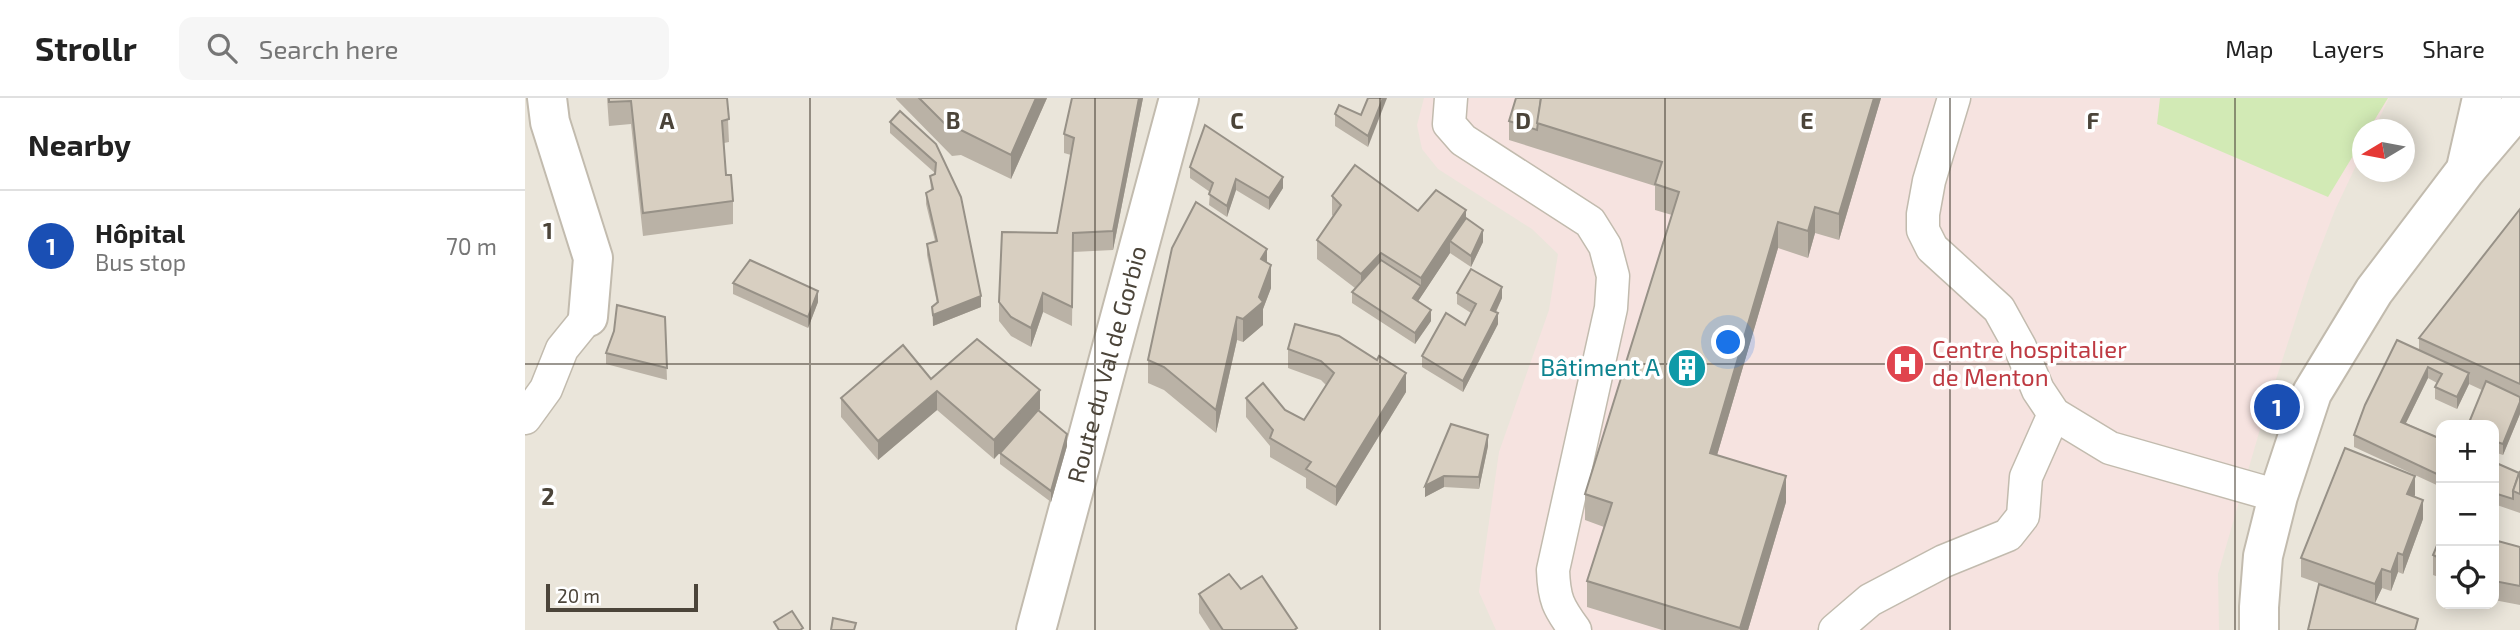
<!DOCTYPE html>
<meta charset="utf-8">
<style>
body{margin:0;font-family:"Exo 2",sans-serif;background:#f6f6f6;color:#222}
.controls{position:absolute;right:21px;bottom:21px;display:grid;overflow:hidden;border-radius:14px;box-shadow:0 4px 18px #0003}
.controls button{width:63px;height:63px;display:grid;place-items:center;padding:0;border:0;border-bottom:2px solid #e0e0e0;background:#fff;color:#222;font:35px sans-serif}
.compass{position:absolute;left:1827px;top:21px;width:63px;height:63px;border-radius:50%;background:#fff;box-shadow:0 4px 18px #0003;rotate:260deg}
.scale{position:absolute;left:21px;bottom:18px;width:152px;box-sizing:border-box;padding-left:7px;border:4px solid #4b4439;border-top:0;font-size:19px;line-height:24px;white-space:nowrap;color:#4b4439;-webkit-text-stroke:5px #fff;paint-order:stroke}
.you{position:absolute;left:1204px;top:245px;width:24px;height:24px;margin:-18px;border:5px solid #fff;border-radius:50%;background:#1a73e8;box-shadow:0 0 0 10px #1a73e833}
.badge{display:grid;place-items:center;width:46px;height:46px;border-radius:50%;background:#fc3f1d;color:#fff;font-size:23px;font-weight:700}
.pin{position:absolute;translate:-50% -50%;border:4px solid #fff;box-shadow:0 2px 7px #0006}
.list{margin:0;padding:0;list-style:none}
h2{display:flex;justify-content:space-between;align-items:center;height:91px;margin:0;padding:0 28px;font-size:30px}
h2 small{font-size:23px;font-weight:400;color:#767676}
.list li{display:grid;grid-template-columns:46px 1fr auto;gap:21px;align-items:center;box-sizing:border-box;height:112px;padding:0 28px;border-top:2px solid #e0e0e0}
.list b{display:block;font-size:26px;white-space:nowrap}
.list p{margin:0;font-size:23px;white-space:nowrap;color:#767676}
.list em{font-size:23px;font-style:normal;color:#767676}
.icon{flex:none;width:38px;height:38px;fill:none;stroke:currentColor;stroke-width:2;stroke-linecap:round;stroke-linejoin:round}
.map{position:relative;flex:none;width:1995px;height:532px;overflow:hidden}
header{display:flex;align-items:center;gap:42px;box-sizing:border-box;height:98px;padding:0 35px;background:#fff;border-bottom:2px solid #e0e0e0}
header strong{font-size:33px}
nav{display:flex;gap:38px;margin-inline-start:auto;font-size:24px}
.search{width:490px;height:63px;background:#f6f6f6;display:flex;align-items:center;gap:18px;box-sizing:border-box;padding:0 24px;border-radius:14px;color:#767676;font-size:26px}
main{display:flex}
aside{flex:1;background:#fff}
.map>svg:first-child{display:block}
.residential{fill:#eae5da;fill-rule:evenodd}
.medical{fill:#f6e3e0}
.green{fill:#d2eab5}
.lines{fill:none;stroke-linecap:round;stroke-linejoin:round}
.service-casing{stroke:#c2bbae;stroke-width:35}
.minor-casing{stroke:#c2bbae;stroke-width:42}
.tertiary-casing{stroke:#c2bbae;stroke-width:42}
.service{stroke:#fff;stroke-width:32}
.minor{stroke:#fff;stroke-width:38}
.tertiary{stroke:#fff;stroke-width:38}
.wall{fill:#bab2a6}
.shaded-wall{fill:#979187}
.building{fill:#d8cfc1;stroke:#979187;stroke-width:2}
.grid{fill:none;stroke:#4b4439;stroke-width:2;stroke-opacity:0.55}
.labels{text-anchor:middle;stroke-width:7;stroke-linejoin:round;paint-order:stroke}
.health-label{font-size:24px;fill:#be3a42;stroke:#fff;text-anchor:start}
.street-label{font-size:24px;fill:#4b4439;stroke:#fff}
.culture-label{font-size:24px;fill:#0d838f;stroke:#fff;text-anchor:end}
.grid-label{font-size:23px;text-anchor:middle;font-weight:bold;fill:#4b4439;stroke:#fff;stroke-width:7;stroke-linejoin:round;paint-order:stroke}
</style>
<header>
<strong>Strollr</strong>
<div class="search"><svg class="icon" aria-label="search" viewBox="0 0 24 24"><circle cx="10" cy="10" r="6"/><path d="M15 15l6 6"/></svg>Search here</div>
<nav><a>Map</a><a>Layers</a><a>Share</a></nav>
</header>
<main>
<aside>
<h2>Nearby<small></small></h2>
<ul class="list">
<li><span class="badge" style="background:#1a4fb4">1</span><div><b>Hôpital</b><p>Bus stop</p></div><em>70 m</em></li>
</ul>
</aside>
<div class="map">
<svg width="1995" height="532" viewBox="0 0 1995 532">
<rect width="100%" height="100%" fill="#f6f3ec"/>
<path class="residential" d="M 0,0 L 1995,0 L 1995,532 L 0,532 ZM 1838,32 L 1880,32 L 1880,74 L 1838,74 ZM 1916,327 L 1969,327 L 1969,506 L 1916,506 Z"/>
<path class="medical" d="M 899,0 L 1864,0 L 1849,31 L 1838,32 L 1837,55 L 1810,112 L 1785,177 L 1738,321 L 1693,476 L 1694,532 L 971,532 L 954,494 L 974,354 L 1024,212 L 1033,156 L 1007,131 L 913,71 L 897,51 L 892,27 Z"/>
<path class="green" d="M 1635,0 L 1863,0 L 1844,31 L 1838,32 L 1837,43 L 1803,99 L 1632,26 Z"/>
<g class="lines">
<g class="service-casing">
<g id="service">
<path d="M 926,0 L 924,26 L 938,42 L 1065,124 L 1080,148 L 1088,178 L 1086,210 L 1028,472 C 1029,501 1033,509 1050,532"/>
<path d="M 1429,0 L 1404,83 L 1398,116 L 1398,132 L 1407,150 L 1474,211 L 1495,249 L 1513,292 L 1529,316 L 1585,350 L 1753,398"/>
<path d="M 0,320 L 21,291 L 37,251 L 63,219"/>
<path d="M 1310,532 L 1345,502 L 1419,463 L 1483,437 L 1498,418 L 1501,379 L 1529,316"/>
</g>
</g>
<g class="minor-casing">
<path id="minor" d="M 22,0 L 25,24 L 68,160 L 63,219"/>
</g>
<g class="tertiary-casing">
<g id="tertiary">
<path d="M 1942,66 L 1957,0"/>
<path id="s1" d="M 511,532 L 654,0"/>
<path d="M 1734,532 L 1734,509 L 1738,458 L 1753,398 L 1787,295 L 1849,193 L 1940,73 L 1995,8"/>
</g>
</g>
<use href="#service" class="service"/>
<use href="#minor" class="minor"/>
<use href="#tertiary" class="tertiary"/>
</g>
<g class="wall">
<path d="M 82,0 L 202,0 L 204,44 L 199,45 L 201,77 L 208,103 L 208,126 L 118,138 L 106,26 L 84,28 Z"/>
<path d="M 371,0 L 522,0 L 486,81 L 436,57 L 427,58 L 371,1 Z"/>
<path d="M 547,0 L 618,0 L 588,152 L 548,154 L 547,228 L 518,214 L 506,249 L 486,238 L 474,223 L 474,204 L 532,135 L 546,57 L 539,55 L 539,36 Z"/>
<path d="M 843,0 L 843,49 L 810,28 L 810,16 L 836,17 Z"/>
<path d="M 1356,0 L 1314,142 L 1290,135 L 1283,160 L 1253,150 L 1192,357 L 1261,404 L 1223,532 L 1137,532 L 1062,509 L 1062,483 L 1079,429 L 1060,422 L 1060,396 L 1147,117 L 1130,112 L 1130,88 L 984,42 L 984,23 Z"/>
<path d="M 365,24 L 411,46 L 456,209 L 408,228 L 407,209 L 412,205 L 402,157 L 402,146 L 410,143 L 401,106 L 401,95 L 406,92 L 405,78 L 410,75 L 365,35 Z"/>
<path d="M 665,69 L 758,90 L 744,112 L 711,92 L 702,119 L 684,107 L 685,94 L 665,80 Z"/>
<path d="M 807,98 L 941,120 L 958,144 L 946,169 L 925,155 L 893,203 L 906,223 L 890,246 L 827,205 L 827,194 L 830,190 L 792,161 L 792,142 L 808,118 L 807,117 Z"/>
<path d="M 1995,111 L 1995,316 L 1978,357 L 1969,354 L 1969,327 L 1957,292 L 1944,286 L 1932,311 L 1910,301 L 1910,289 L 1912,285 L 1903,280 L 1881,325 L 1916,341 L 1916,389 L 1829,349 L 1829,337 L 1894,252 L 1894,240 Z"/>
<path d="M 742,165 L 746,190 L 738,211 L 738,227 L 718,244 L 712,242 L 691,335 L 639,292 L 623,285 L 623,262 Z"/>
<path d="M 208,185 L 293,204 L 283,230 L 208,196 Z"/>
<path d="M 932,195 L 977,200 L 971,214 L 973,226 L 938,294 L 897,269 L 897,258 L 940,227 L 946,215 L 932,206 Z"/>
<path d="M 140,219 L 142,282 L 81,266 L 81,255 Z"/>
<path d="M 763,251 L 881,294 L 811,408 L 781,390 L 781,380 L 745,359 L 745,348 L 721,319 L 721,300 L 760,312 L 779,322 L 801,287 L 796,282 L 763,270 Z"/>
<path d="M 406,281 L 515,311 L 513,313 L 542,348 L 526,404 L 475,366 L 475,355 L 492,336 L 469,361 L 412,312 L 353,362 L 316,319 L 316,300 Z"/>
<path d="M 963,348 L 954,391 L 919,389 L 900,399 L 900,388 Z"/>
<path d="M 1969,364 L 1994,375 L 1995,373 L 1995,415 L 1969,406 Z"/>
<path d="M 1890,397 L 1889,399 L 1898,421 L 1878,476 L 1873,474 L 1866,493 L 1857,490 L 1850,505 L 1776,479 L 1776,460 Z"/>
<path d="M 1969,442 L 1995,449 L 1995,507 L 1969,502 Z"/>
<path d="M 1916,447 L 1916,480 L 1908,477 L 1908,457 Z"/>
<path d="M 716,491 L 772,532 L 685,532 L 674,515 L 674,496 Z"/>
</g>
<g class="shaded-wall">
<path d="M 511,0 L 522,0 L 486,81 L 486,57 Z"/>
<path d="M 614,0 L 618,0 L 588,152 L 588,133 Z"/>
<path d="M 858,0 L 862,0 L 843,49 L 843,38 Z"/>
<path d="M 1349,0 L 1356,0 L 1314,142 L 1314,116 Z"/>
<path d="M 758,79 L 758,90 L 744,112 L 744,100 Z"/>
<path d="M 711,81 L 711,92 L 702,119 L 702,108 Z"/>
<path d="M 1290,109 L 1290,135 L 1283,160 L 1283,133 Z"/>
<path d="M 941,112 L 941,131 L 925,143 L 925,155 L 888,211 L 888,200 L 896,188 L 896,180 Z"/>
<path d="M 1253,124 L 1253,150 L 1185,381 L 1185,355 Z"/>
<path d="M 958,132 L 958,144 L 946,169 L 946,158 Z"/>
<path d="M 742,151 L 742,174 L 736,161 Z"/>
<path d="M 856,155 L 856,174 L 836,195 L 836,176 Z"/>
<path d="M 746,167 L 746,190 L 738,211 L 738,227 L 718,244 L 718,221 L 734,199 Z"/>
<path d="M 977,189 L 977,200 L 966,224 L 966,212 Z"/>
<path d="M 293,193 L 293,204 L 283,230 L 283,219 Z"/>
<path d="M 518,195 L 518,214 L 506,249 L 506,230 Z"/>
<path d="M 456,198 L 456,209 L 408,228 L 408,217 Z"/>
<path d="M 906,212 L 906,223 L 890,246 L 890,235 Z"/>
<path d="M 973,215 L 973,226 L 938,294 L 938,283 Z"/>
<path d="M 712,219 L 712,242 L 691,335 L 691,312 Z"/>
<path d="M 1903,269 L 1903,280 L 1876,335 L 1876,324 Z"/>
<path d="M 881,275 L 881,294 L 811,408 L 811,389 Z"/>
<path d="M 1944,275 L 1944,286 L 1932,311 L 1932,299 Z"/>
<path d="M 515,292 L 515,311 L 469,361 L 469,342 Z"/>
<path d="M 412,293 L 412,312 L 353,362 L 353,343 Z"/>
<path d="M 1995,304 L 1995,316 L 1978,357 L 1978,346 Z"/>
<path d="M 542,336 L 542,348 L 526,404 L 526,393 Z"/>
<path d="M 963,337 L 963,348 L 954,391 L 954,379 Z"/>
<path d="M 919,378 L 919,389 L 900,399 L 900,388 Z"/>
<path d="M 1261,378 L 1261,404 L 1223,532 L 1215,532 Z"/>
<path d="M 1890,378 L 1890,397 L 1882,415 L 1882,396 Z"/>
<path d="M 1898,402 L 1898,421 L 1878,476 L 1878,457 Z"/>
<path d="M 1873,455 L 1873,474 L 1866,493 L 1866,474 Z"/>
<path d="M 1857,471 L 1857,490 L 1850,505 L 1850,486 Z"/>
</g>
<g class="building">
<path d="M 84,0 L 202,0 L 204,21 L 197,23 L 201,77 L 206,77 L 208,103 L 118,115 L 106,3 L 84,4 Z"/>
<path d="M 394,0 L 511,0 L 486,57 L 436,32 L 427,33 Z"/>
<path d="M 547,0 L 614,0 L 588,133 L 548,135 L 547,209 L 518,195 L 506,230 L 486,219 L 474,204 L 477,134 L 532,135 L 549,40 L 539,36 Z"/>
<path d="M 843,0 L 858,0 L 843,38 L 810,16 L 814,7 L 836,17 Z"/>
<path d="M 991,0 L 1016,0 L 1012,32 L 984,23 Z"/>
<path d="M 1016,0 L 1349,0 L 1314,116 L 1290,109 L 1283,133 L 1253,124 L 1185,355 L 1261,378 L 1215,530 L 1062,483 L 1087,405 L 1060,396 L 1154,94 L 1130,86 L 1137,64 L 1012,25 Z"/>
<path d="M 375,13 L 411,46 L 436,99 L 456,198 L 408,217 L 407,209 L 413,204 L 402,146 L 412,143 L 401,95 L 408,91 L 405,78 L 410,76 L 411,65 L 365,24 Z"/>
<path d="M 680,27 L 758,79 L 744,100 L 711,81 L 702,108 L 684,96 L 688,85 L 665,69 Z"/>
<path d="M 830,67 L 893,113 L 911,92 L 941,112 L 896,180 L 856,155 L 836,176 L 792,142 L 816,107 L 807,98 Z"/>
<path d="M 671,104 L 742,151 L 736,161 L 746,167 L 734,199 L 738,204 L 718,221 L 712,219 L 691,312 L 639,269 L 623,262 L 647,150 Z"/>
<path d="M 1995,111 L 1995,286 L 1894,240 Z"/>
<path d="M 941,120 L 958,132 L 946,158 L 925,143 Z"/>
<path d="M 225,162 L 293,193 L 283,219 L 208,185 Z"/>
<path d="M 856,162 L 896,188 L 888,200 L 906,212 L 890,235 L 827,194 Z"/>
<path d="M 946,171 L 977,189 L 966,212 L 973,215 L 938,283 L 897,258 L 921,215 L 940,227 L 951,206 L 932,195 Z"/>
<path d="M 92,207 L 140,219 L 142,270 L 81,255 L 89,233 Z"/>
<path d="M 770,226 L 814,238 L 852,262 L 854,258 L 881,275 L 811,389 L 781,371 L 786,364 L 745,340 L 748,332 L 721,300 L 738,285 L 760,312 L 779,322 L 809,275 L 796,263 L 763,251 Z"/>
<path d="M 452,241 L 515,292 L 469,342 L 412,293 L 353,343 L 316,300 L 378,247 L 406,281 Z"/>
<path d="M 1872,242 L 1944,275 L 1932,299 L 1910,289 L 1917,276 L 1903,269 L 1876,324 L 1916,341 L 1916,378 L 1829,337 L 1840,307 Z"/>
<path d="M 1961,283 L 1995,299 L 1995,304 L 1978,346 L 1969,343 L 1969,327 L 1943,327 Z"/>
<path d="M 513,312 L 542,336 L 526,393 L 475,355 Z"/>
<path d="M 926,326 L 963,337 L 954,379 L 919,378 L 900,388 Z"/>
<path d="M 1820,350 L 1890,378 L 1882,396 L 1898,402 L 1878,457 L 1873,455 L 1866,474 L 1857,471 L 1850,486 L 1776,460 Z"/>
<path d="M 1969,364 L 1994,375 L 1988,393 L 1988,401 L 1969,395 Z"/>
<path d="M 1995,373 L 1995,396 L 1988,393 Z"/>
<path d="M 1969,442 L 1995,449 L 1995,488 L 1969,483 Z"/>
<path d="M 1913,445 L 1916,447 L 1916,461 L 1908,457 Z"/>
<path d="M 704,476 L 716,491 L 737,478 L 772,530 L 769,532 L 698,532 L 674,496 Z"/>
<path d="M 1794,486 L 1893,521 L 1890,532 L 1783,532 Z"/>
<path d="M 267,513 L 278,530 L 275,532 L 254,532 L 249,524 Z"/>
<path d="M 308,520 L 331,525 L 329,532 L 306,532 Z"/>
</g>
<path class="grid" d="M 285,0 L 285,532M 570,0 L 570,532M 855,0 L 855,532M 1140,0 L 1140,532M 1425,0 L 1425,532M 1710,0 L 1710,532M 0,266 L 1995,266"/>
<defs>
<g id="hospital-disc" transform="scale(2.0125)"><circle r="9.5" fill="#e0444e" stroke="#fff"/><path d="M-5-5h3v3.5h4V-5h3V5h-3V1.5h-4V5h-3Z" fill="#fff"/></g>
<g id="building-disc" transform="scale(2.0125)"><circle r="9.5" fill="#0f9aa8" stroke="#fff"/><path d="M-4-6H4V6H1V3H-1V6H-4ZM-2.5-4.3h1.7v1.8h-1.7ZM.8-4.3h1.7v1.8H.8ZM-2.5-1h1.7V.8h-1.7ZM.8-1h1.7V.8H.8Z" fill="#fff"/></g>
</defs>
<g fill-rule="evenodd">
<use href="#hospital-disc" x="1380" y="266"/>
<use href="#building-disc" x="1162" y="270"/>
</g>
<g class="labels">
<g class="health-label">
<text x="1407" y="260">Centre hospitalier<tspan x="1407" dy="28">de Menton</tspan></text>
</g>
<g class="street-label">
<text dy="8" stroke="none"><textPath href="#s1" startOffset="275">Route du Val de Gorbio</textPath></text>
</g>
<g class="culture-label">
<text x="1135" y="278">Bâtiment A</text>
</g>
</g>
<g class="grid-label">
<text x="142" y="31">A</text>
<text x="428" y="31">B</text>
<text x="712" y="31">C</text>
<text x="998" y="31">D</text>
<text x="1282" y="31">E</text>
<text x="1568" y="31">F</text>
<text x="23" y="141">1</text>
<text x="23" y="407">2</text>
</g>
</svg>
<div class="controls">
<button>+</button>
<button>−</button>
<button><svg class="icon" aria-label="locate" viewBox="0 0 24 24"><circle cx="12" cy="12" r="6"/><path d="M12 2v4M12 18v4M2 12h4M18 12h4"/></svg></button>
</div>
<svg class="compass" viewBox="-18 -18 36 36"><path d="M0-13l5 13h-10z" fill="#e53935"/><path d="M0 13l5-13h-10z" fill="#767676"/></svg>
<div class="scale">20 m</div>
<div class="you"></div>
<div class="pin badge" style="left:1752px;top:309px;background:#1a4fb4">1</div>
</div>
</main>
